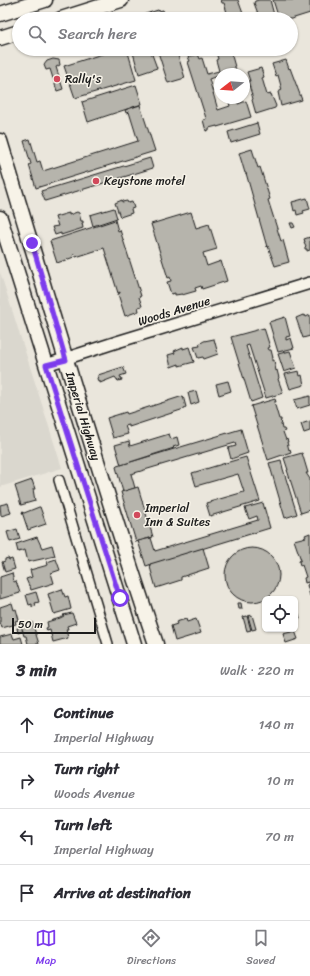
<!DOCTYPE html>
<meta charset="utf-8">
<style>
body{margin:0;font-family:Sriracha,sans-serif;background:#f7f7f7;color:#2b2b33}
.controls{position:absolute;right:12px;bottom:12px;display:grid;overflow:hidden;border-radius:6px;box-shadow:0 1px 3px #0004}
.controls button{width:36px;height:36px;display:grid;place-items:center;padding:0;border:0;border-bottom:1px solid #e1e1e2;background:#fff;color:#2b2b33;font:20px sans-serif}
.compass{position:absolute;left:214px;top:68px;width:36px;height:36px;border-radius:50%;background:#fff;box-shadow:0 1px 3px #0004;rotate:253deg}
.scale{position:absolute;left:12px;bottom:10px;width:84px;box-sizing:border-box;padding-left:4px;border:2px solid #1c1c1c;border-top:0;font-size:11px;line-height:14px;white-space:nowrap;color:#1c1c1c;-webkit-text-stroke:3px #f7f3e8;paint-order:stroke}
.stop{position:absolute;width:12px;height:12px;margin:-9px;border:3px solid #7c3aed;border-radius:50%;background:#fff}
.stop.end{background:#7c3aed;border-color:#fff;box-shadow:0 1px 4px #0008}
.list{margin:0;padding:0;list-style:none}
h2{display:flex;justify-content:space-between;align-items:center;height:52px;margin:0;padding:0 16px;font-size:17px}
h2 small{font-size:13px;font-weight:400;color:#7c7c81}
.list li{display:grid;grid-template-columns:26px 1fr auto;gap:12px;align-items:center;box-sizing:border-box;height:56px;padding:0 16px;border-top:1px solid #e1e1e2}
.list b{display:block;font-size:15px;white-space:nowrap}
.list p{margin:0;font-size:13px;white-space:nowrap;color:#7c7c81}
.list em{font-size:13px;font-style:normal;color:#7c7c81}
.icon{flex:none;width:22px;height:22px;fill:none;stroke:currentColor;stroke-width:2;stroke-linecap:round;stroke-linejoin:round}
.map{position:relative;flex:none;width:310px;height:644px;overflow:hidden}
.search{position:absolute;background:#fff;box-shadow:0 1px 3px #0004;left:12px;right:12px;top:12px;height:44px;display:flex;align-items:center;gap:10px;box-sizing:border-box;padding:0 14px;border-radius:22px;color:#7c7c81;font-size:15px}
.sheet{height:276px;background:#fff}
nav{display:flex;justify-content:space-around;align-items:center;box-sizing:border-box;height:56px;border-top:1px solid #e1e1e2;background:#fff;font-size:11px;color:#7c7c81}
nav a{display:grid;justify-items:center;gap:2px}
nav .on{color:#7c3aed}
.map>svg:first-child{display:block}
.built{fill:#dad7ce}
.building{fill:#b6b4ac;stroke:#1c1c1c}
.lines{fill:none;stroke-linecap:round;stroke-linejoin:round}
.minor-casing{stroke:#1c1c1c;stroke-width:12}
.tertiary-casing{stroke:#1c1c1c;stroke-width:14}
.primary-casing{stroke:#1c1c1c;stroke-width:17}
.minor{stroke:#f7f3e8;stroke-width:9}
.tertiary{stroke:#f7f3e8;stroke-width:11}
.primary{stroke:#f7f3e8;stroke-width:14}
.route{stroke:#7c3aed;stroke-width:5}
.poi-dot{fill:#d1495b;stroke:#f7f3e8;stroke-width:1.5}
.labels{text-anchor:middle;stroke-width:3;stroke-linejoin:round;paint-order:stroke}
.poi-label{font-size:12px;fill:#1c1c1c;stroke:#f7f3e8;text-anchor:start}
.street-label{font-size:12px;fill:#1c1c1c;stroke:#f7f3e8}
</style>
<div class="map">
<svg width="310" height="644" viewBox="0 0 310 644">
<rect width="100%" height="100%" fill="#eae6dc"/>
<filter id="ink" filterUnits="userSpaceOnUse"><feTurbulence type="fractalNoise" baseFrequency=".025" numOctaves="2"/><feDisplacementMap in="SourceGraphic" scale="8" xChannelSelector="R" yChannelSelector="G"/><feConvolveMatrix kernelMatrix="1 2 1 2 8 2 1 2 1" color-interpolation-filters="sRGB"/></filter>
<g filter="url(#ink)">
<path class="built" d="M 0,272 L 62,468 L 0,487 Z"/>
<g class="building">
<path d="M 221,0 L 238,0 L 245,19 L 229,19 L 224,3 L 222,3 Z"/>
<path d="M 259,0 L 270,0 L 274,15 L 276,14 L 277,19 L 260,19 L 254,3 L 255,1 Z"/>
<path d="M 273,0 L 310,0 L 310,13 L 291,19 L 279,19 Z"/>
<path d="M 158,10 L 159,11 L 163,10 L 166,19 L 130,19 Z"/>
<path d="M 118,49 L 127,49 L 136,80 L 75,98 L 64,66 Z"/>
<path d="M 132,49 L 150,49 L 157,68 L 139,74 Z"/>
<path d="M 157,49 L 176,49 L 185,78 L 168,83 Z"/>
<path d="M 215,49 L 230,49 L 237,74 L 220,74 L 220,75 L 209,79 L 218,110 L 230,106 L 229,103 L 237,100 L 238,104 L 246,101 L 251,117 L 217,127 L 217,126 L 209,128 L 209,130 L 206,131 L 203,120 L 206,119 L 205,115 L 188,62 L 190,61 L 188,57 L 198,54 L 200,59 L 202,58 L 207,74 L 219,71 L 216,60 L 218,59 Z"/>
<path d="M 53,59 L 59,60 L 60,65 L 56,67 L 63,89 L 57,91 L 50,69 L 46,70 L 44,65 L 47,61 Z"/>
<path d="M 286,60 L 289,69 L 290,68 L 302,100 L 281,106 L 278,92 L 282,90 L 278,75 L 276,76 L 272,64 Z"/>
<path d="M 261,68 L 264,77 L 262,78 L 267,95 L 271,94 L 276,106 L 275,108 L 256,114 L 252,100 L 253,99 L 248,81 L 250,81 L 247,72 Z"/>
<path d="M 136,85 L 142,104 L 88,122 L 82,102 Z"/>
<path d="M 140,105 L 155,151 L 36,188 L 29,165 L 31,164 L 24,141 L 30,139 L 37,162 L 40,161 L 43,171 L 138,141 L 129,112 L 126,113 L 125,110 Z"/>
<path d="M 257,123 L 260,134 L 231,143 L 228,132 Z"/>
<path d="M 252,149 L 258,168 L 260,167 L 270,199 L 268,200 L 281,241 L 283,240 L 289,262 L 275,266 L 268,246 L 267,247 L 246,173 L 245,173 L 239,153 Z"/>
<path d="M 150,158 L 153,168 L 45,201 L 41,191 Z"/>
<path d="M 307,198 L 310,209 L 303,211 L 304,213 L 297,215 L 296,210 L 294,211 L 292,202 Z"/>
<path d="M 122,200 L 122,202 L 127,201 L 128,203 L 132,202 L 134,208 L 131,209 L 132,213 L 120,217 L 115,203 Z"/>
<path d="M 114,208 L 117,218 L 93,226 L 90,215 Z"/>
<path d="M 77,212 L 79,213 L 81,221 L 83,221 L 83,223 L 82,223 L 83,228 L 61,235 L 61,233 L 55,235 L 52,227 L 58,226 L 55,217 L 65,214 L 69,213 L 69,215 Z"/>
<path d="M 191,212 L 196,228 L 209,224 L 217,249 L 203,253 L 207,266 L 221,261 L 227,281 L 202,289 L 201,286 L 195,288 L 196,291 L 182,295 L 182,294 L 175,295 L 175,293 L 171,294 L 167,282 L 171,281 L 170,277 L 168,278 L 151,224 Z"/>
<path d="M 115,220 L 118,231 L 120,230 L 141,296 L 139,297 L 142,306 L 138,307 L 139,311 L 125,316 L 118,294 L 120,293 L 120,292 L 118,293 L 104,248 L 76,257 L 75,254 L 73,255 L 74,257 L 57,263 L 50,241 Z"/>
<path d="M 290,223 L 293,223 L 295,227 L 292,228 Z"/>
<path d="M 310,237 L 310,250 L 307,251 L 307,249 L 305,249 L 305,247 L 306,246 L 304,242 L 305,242 L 304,239 Z"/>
<path d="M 303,315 L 303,316 L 305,315 L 306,317 L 310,315 L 310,336 L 303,338 L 296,318 Z"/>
<path d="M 285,317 L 290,336 L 286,337 L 286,340 L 291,338 L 294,348 L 278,352 L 269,322 Z"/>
<path d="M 264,328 L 270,347 L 268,348 L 269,350 L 271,350 L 273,358 L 272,358 L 272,361 L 274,360 L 276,371 L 277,370 L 279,378 L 278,379 L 283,393 L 266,398 L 249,345 L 246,346 L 262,398 L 251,402 L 231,337 Z"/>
<path d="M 214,339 L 218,354 L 204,359 L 203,357 L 198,358 L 194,347 L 200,346 L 199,344 L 204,341 Z"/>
<path d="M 183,347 L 183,349 L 189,347 L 194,362 L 179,366 L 179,364 L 171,367 L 168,355 L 175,353 L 174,351 Z"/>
<path d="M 290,351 L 296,368 L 284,372 L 278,354 Z"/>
<path d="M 123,367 L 126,374 L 120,376 L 122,380 L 118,381 L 115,377 L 100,383 L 100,381 L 98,382 L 97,378 L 98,377 L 98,375 Z"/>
<path d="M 299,371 L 300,376 L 302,375 L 304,385 L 290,389 L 285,374 Z"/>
<path d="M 228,381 L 231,391 L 219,395 L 216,384 Z"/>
<path d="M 196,391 L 199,402 L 191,405 L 188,393 Z"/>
<path d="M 183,396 L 186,407 L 184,408 L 184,409 L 129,427 L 129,425 L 125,426 L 128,434 L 113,438 L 107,418 L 126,412 L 127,414 Z"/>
<path d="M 310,396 L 310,405 L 297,409 L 294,400 Z"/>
<path d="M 275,399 L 276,402 L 274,402 L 279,419 L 281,419 L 281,421 L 280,421 L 282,423 L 281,424 L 282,429 L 284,429 L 285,431 L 283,432 L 286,440 L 287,439 L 288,442 L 287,442 L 289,450 L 290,449 L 291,452 L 268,460 L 251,406 Z"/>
<path d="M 310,421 L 310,431 L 304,433 L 301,424 Z"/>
<path d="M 241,429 L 248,453 L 231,459 L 228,448 L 236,446 L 235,443 L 131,474 L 135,488 L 123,492 L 116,467 L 117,466 Z"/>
<path d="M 169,434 L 171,439 L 177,437 L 179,445 L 173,447 L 174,448 L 121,465 L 115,445 L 129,441 L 130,446 Z"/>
<path d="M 302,453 L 308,473 L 306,473 L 310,479 L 310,510 L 301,513 L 287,470 L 288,470 L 284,458 Z"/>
<path d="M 246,457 L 260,501 L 210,516 L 206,503 L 244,492 L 238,474 L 196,486 L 192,473 Z"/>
<path d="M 281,460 L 283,469 L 297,514 L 285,518 L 269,463 Z"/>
<path d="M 32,480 L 35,489 L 33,489 L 35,501 L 21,505 L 15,486 Z"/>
<path d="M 138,487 L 153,537 L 136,542 L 121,492 Z"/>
<path d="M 8,503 L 11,513 L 1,516 L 0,505 Z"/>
<path d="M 263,503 L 270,528 L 146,566 L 138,541 L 151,538 L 155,551 L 258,520 L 257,516 L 249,519 L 245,508 Z"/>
<path d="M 39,507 L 40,507 L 46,524 L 28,530 L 22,512 L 24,513 Z"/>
<path d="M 17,529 L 20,539 L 10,542 L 7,532 Z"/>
<path d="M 310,533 L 310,596 L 307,585 L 309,584 L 308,582 L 305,583 L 304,578 L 306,577 L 302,565 L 300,566 L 299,561 L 301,560 L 294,540 L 306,537 L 305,535 Z"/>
<path d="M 37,537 L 42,548 L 52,545 L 55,556 L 28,562 L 25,550 L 18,552 L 16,544 Z"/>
<circle cx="252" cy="575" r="27"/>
<path d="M 203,548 L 209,568 L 181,577 L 181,580 L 156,588 L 150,567 L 151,567 L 150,564 Z"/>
<path d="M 8,558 L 9,560 L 12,559 L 15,569 L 5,572 L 2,562 L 5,561 L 5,559 Z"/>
<path d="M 56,559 L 60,570 L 51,573 L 54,583 L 31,590 L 30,586 L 29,586 L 26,579 L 32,577 L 30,570 L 48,565 L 47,562 Z"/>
<path d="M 12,573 L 14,582 L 16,581 L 20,593 L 0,599 L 0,577 Z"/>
<path d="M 62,589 L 65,597 L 68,596 L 71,609 L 54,614 L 48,594 Z"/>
<path d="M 36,592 L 39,602 L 35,603 L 36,606 L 32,607 L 32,604 L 29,605 L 26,595 Z"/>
<path d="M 295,602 L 300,618 L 295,619 Z"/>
<path d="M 12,603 L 14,610 L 16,609 L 19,620 L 15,621 L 16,624 L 2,628 L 0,622 L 0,607 Z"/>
<path d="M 238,603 L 241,603 L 242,609 L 239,609 Z"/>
<path d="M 72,613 L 76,623 L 67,626 L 68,629 L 66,629 L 68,638 L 53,642 L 50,630 L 47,631 L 46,628 L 48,627 L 47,622 L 60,618 L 64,616 L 63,615 Z"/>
<path d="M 252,615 L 256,629 L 252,630 L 248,616 Z"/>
<path d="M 247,616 L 251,630 L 247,631 L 243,617 Z"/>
<path d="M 186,619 L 187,622 L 196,619 L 201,633 L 175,641 L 171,626 L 177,624 L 176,622 Z"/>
<path d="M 32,622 L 39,644 L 28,644 L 26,636 L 24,636 L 21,626 Z"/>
<path d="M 21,627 L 23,631 L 18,633 L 17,628 Z"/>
<path d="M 295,631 L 298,639 L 286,643 L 283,634 Z"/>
<path d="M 12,634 L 14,639 L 21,637 L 23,644 L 0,644 L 0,637 Z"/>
</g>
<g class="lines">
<g class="minor-casing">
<path id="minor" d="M 59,480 L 108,644"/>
</g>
<g class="tertiary-casing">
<path id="tertiary" d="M 46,365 L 117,342 L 310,283"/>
</g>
<g class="primary-casing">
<g id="primary">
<path d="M 0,14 L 45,0"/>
<path d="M 61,19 L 121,0"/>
<path d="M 0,38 L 19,32"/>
<path d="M 0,141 C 51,309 100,478 156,644"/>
<path d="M 0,218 L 134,644"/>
</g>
</g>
<use href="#minor" class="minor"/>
<use href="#tertiary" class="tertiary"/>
<use href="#primary" class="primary"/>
</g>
</g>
<g class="lines" filter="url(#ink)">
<path class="route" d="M 32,243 L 66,360 L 46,365 L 120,598"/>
</g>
<g class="poi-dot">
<circle cx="57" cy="79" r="4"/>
<circle cx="96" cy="181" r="4"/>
<circle cx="137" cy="515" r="4"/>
</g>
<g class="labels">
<g class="poi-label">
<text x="65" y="83">Rally's</text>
<text x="104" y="185">Keystone motel</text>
<text x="145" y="512">Imperial<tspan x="145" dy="14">Inn &amp; Suites</tspan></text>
</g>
<g class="street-label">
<text transform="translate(174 311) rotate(-17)" y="4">Woods Avenue</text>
<text transform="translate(83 416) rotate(73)" y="4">Imperial Highway</text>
</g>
</g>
</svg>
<div class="controls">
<button><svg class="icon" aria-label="locate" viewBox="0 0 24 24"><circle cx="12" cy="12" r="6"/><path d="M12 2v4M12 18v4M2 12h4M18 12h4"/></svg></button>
</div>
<svg class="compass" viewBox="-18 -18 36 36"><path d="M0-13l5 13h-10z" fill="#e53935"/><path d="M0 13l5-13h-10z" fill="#7c7c81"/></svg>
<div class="scale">50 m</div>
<div class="stop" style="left:120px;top:598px"></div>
<div class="stop end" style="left:32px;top:243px"></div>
<div class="search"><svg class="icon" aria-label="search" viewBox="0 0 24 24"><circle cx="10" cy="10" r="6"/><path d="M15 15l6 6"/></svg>Search here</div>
</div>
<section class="sheet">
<h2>3 min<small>Walk · 220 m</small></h2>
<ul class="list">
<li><svg class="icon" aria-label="ahead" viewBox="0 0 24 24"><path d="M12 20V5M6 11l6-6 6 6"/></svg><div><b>Continue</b><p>Imperial Highway</p></div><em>140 m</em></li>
<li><svg class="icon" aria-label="right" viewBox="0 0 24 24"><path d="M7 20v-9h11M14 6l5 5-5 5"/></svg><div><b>Turn right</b><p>Woods Avenue</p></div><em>10 m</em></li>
<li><svg class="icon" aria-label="left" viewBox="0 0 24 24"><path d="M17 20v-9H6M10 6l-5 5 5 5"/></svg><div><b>Turn left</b><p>Imperial Highway</p></div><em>70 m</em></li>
<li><svg class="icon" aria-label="arrive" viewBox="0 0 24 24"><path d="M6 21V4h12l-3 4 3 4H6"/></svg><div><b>Arrive at destination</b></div></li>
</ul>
</section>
<nav>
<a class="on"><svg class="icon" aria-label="map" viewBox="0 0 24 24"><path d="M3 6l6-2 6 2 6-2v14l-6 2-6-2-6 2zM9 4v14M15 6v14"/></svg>Map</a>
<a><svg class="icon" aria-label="directions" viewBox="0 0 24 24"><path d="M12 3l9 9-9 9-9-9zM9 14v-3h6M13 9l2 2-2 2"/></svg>Directions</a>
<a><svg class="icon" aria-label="saved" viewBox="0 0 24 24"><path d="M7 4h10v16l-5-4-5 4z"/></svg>Saved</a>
</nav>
